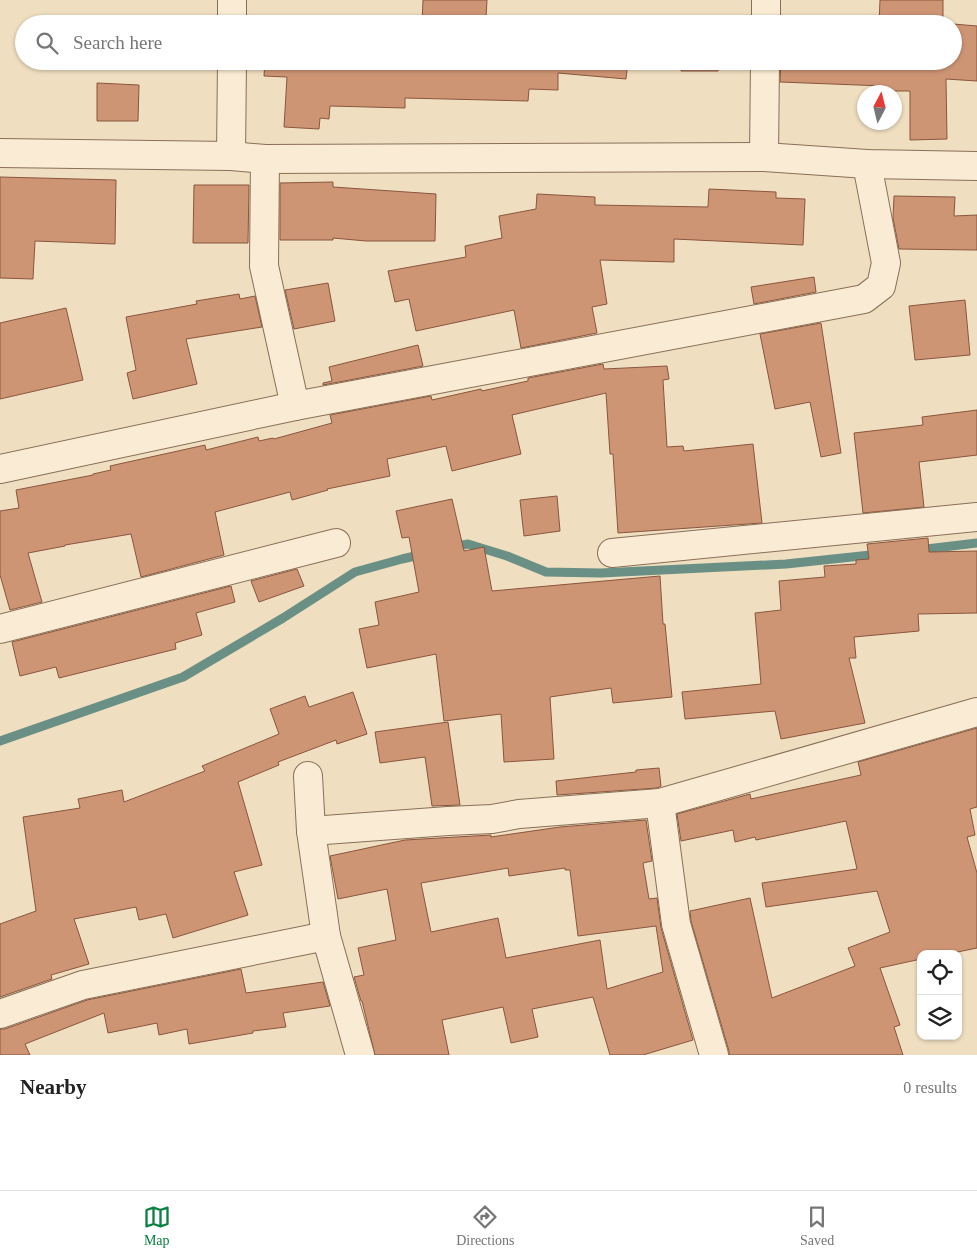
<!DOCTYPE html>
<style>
body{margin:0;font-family:Georgia,serif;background:#f6f6f6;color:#222}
.controls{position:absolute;right:15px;bottom:15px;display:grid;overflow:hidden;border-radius:10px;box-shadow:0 1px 4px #0004}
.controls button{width:45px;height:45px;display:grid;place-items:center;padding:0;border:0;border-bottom:1px solid #e0e0e0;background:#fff;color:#222;font:25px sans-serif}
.compass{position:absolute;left:857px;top:85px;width:45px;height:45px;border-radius:50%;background:#fff;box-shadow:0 1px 4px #0004;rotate:7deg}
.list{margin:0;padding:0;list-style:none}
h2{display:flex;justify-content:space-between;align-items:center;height:65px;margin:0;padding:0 20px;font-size:21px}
h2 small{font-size:16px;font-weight:400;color:#767676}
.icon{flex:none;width:28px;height:28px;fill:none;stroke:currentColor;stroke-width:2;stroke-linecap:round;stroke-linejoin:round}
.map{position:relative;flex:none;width:977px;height:1055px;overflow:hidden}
.search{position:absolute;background:#fff;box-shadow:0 1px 4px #0004;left:15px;right:15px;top:15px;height:55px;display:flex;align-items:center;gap:12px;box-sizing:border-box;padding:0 18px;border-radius:28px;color:#767676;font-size:19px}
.sheet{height:135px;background:#fff}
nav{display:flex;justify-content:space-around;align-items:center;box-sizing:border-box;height:70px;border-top:1px solid #e0e0e0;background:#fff;font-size:14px;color:#767676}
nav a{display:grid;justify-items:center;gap:2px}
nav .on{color:#0b8043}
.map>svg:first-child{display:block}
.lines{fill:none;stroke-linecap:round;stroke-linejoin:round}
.stream{stroke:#6a8f84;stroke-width:9}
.building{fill:#ce9575;stroke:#89563d;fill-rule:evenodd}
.minor-casing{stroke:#896f58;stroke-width:30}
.minor{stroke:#faecd4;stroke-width:28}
</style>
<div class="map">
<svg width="977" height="1055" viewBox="0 0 977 1055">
<rect width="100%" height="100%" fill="#efdec0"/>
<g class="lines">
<g class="stream">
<path d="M 452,547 L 468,544 L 507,556 L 546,572 L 601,573 L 786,564 L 880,554"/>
<path d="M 918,550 L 977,543"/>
<path d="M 0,741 L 183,677 L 283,618 L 355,572 L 402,559 L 424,554"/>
</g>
</g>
<g class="building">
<path d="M 423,0 L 487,0 L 486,18 L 565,20 L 565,19 L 627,24 L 422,24 Z"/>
<path d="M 880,0 L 943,0 L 943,24 L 945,24 L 879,24 Z"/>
<path d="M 266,16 L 334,19 L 334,24 L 266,24 Z"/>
<path d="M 682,17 L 719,18 L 719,24 L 682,24 Z"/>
<path d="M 953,24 L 977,26 L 977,81 L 946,79 L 947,139 L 910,140 L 910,91 L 884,91 L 884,86 L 780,82 L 781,61 L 953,61 Z"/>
<path d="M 265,61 L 628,61 L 626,79 L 558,73 L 558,90 L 529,89 L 528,101 L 405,98 L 405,108 L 330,106 L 329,119 L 320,118 L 319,129 L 284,127 L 287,77 L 264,76 Z"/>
<path d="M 681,61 L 719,61 L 718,71 L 681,71 Z"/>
<path d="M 97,83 L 139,85 L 138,121 L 97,121 Z"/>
<path d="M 0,177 L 116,180 L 115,244 L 35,241 L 33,279 L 0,278 Z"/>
<path d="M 333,182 L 333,187 L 436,194 L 435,241 L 366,241 L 333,238 L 333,240 L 280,240 L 280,183 Z"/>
<path d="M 194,185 L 249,185 L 248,243 L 193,243 Z"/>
<path d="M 709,189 L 776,192 L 776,198 L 805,199 L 803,245 L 674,239 L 674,262 L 600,260 L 607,304 L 592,307 L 597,333 L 521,348 L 514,310 L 416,331 L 409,299 L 395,302 L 388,271 L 466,257 L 465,246 L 502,238 L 499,216 L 536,209 L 537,194 L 595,197 L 595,205 L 708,207 Z"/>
<path d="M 894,196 L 955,197 L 954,216 L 977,215 L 977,250 L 899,249 L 893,218 Z"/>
<path d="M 814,277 L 816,292 L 754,304 L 751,287 Z"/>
<path d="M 328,283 L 335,321 L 294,329 L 285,290 Z"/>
<path d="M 239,294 L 240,299 L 255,296 L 262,327 L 186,339 L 197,384 L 133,399 L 127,373 L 136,370 L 126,317 L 197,304 L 196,301 Z"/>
<path d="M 965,300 L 970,355 L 915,360 L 909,306 Z"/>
<path d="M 66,308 L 83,380 L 0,399 L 0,323 Z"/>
<path d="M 821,323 L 841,453 L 821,457 L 810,402 L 775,409 L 760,334 Z"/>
<path d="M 418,345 L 423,366 L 323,385 L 323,383 L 332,381 L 329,367 Z"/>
<path d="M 603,364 L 604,369 L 667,366 L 669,379 L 663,380 L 667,447 L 683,446 L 684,451 L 753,444 L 762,523 L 618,533 L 613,454 L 610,454 L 606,393 L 512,415 L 521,454 L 452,471 L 446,446 L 387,459 L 390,476 L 327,489 L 328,490 L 292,500 L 290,492 L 215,512 L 224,555 L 141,577 L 131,534 L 65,545 L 65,546 L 28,553 L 42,602 L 10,610 L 0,575 L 0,511 L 19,508 L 16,490 L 93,475 L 93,474 L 111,470 L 110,466 L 205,445 L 206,450 L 258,437 L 259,441 L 273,438 L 274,439 L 332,423 L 330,415 L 431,396 L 432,400 L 481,389 L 482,391 L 528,381 L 528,378 Z"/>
<path d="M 977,410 L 977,455 L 919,462 L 924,507 L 863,513 L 854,433 L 923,425 L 922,417 Z"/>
<path d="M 557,496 L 560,531 L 524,536 L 520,500 Z"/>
<path d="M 452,499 L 464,551 L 484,547 L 492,591 L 660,576 L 663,624 L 665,624 L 672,697 L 613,703 L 611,688 L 550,697 L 554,759 L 504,762 L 501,714 L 444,721 L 436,654 L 367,668 L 359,629 L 379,625 L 375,602 L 419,592 L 409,537 L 402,538 L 396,511 Z"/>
<path d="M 928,538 L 929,552 L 977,551 L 977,613 L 918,614 L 919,631 L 854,637 L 856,658 L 849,658 L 865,723 L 781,739 L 775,711 L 685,719 L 682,692 L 761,684 L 755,613 L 781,610 L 779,581 L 825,577 L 824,566 L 856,564 L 856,560 L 869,559 L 867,544 Z"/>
<path d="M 297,569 L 304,586 L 259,602 L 251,581 Z"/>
<path d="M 231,586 L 235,602 L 196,613 L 202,635 L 175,643 L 176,649 L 59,678 L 56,667 L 20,676 L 12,642 Z"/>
<path d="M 353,692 L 367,734 L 337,744 L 336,740 L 278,762 L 279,765 L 238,782 L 262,865 L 234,872 L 248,915 L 173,938 L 166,914 L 139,920 L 136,907 L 74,919 L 89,964 L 51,975 L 52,979 L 0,997 L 0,924 L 36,911 L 23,817 L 80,808 L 78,799 L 122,790 L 124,802 L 205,771 L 202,766 L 279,734 L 270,709 L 305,696 L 309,707 Z"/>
<path d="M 448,722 L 460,805 L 432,806 L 425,757 L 380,763 L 375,732 Z"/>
<path d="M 977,728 L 977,807 L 970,809 L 975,835 L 967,837 L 977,873 L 977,948 L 948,954 L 921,954 L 921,959 L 880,968 L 900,1025 L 894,1027 L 903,1055 L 729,1055 L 729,1051 L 691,921 L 690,911 L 750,898 L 772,998 L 855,966 L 848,948 L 890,932 L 877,891 L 766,907 L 762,883 L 857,869 L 846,821 L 756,840 L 755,837 L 735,842 L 733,830 L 681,841 L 677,814 L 750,794 L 751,799 L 861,775 L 858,762 Z"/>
<path d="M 659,768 L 661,786 L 657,788 L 557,795 L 556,781 L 636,772 L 636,770 Z"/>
<path d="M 646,820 L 652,861 L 643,863 L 649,899 L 657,898 L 661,928 L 693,1040 L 643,1055 L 610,1055 L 593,997 L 532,1009 L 538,1037 L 511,1043 L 503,1007 L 442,1020 L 449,1055 L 375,1055 L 362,1001 L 361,1001 L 354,977 L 364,975 L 358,948 L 396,940 L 387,889 L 338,899 L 330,856 L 405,840 L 491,835 L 491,837 L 560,827 ZM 508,868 L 509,876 L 565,868 L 565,870 L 570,870 L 578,936 L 656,926 L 663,972 L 607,989 L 600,940 L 506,958 L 498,918 L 431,932 L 421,883 Z"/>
<path d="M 241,969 L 246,993 L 323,982 L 330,1006 L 283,1013 L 286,1027 L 253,1031 L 253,1033 L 189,1044 L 187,1029 L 159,1035 L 157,1023 L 108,1033 L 104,1013 L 25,1044 L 30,1055 L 0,1055 L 0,1029 L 5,1029 L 87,1000 Z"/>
</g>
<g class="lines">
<g class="minor-casing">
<g id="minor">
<path d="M 232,24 L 232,0"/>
<path d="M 766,24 L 766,0"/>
<path d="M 0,153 L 231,156 L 265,159 L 764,157 L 867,164 L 977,166"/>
<path d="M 231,156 L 232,61"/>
<path d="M 764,157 L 765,61"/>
<path d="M 265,159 L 264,266 L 295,406"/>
<path d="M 0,469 L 295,406 L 864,299 L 881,286 L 886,263 L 867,164"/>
<path d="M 612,553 L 977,517"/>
<path d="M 0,629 L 336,543"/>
<path d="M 308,776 L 311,831 L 326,936 L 360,1055"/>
<path d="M 660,803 L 676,924 L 714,1055"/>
<path d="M 311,831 L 448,821 L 492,819 L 519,814 L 660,803 L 977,712"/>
<path d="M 0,1014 L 83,985 L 326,936"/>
</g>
</g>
<use href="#minor" class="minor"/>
</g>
</svg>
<div class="controls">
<button><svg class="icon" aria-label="locate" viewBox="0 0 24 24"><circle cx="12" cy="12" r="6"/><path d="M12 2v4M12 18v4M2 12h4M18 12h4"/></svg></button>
<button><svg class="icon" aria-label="layers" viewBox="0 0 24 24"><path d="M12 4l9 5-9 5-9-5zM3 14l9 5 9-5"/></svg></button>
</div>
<svg class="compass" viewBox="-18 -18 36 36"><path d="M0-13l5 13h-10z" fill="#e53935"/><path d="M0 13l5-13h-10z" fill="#767676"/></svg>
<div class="search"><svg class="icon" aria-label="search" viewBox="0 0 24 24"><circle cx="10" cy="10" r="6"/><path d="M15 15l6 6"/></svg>Search here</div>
</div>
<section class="sheet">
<h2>Nearby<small>0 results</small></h2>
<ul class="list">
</ul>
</section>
<nav>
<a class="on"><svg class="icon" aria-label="map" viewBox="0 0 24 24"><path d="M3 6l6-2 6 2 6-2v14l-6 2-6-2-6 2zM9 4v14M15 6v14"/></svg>Map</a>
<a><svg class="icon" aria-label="directions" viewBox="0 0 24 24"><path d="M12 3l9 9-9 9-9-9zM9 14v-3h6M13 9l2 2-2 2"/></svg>Directions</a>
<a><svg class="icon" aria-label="saved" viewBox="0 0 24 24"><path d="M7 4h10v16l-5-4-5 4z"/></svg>Saved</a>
</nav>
